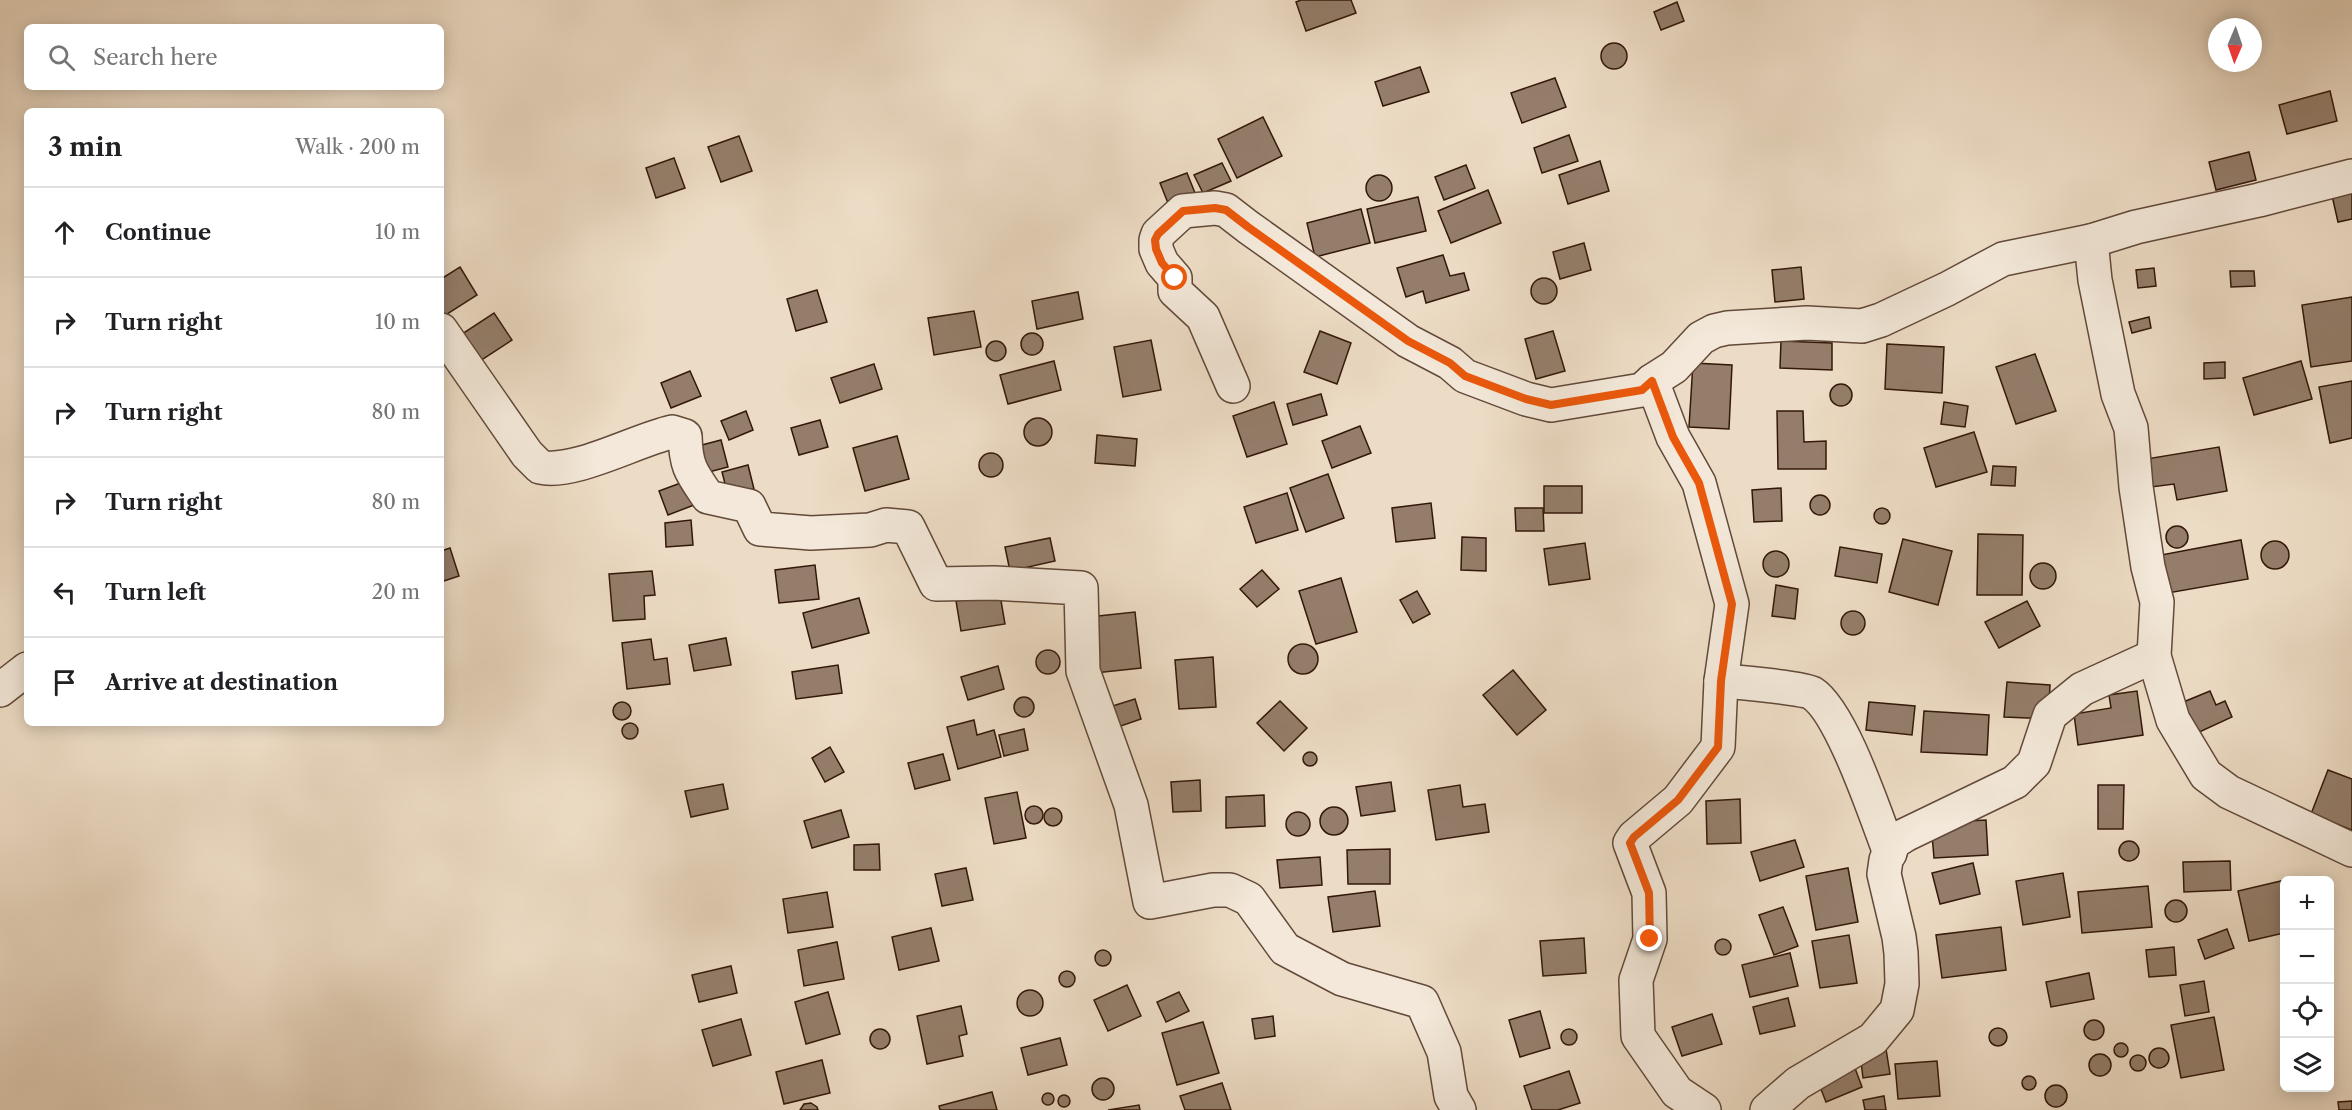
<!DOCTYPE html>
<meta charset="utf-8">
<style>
body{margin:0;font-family:"Libre Caslon Text",serif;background:#f6f6f6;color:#202124}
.controls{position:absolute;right:18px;bottom:18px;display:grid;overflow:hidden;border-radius:9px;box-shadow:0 3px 15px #0003}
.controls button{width:54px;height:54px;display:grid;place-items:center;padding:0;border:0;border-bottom:2px solid #e0e0e0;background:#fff;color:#202124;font:30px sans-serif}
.compass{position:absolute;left:2208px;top:18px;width:54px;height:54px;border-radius:50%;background:#fff;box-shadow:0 3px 15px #0003;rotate:182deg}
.stop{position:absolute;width:18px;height:18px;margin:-14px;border:4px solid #ea580c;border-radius:50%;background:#fff}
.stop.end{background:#ea580c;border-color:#fff;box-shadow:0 2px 6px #0008}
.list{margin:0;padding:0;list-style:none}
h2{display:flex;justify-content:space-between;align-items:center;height:78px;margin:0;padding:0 24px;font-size:26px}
h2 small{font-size:20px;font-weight:400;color:#757577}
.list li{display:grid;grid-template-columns:39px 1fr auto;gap:18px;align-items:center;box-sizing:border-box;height:90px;padding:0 24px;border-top:2px solid #e0e0e0}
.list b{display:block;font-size:22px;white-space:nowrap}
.list em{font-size:20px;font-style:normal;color:#757577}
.icon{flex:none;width:33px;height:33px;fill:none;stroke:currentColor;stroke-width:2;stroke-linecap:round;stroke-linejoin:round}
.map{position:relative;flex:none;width:2352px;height:1110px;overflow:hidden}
.search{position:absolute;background:#fff;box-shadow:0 3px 15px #0003;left:24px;top:24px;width:420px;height:66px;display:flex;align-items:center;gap:15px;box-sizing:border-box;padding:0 21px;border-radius:9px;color:#757577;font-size:22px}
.panel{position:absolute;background:#fff;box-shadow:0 3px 15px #0003;left:24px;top:108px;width:420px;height:618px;border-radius:9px}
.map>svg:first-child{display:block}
.building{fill:#947e6b;stroke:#33180a;stroke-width:1.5}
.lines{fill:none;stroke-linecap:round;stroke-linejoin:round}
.street-casing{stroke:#624939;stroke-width:36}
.street{stroke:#f3e8d9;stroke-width:33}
.route{stroke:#ea580c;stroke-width:8}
</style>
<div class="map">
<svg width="2352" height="1110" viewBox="0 0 2352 1110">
<rect width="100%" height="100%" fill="#eddcc5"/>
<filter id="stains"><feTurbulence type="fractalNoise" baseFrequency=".00333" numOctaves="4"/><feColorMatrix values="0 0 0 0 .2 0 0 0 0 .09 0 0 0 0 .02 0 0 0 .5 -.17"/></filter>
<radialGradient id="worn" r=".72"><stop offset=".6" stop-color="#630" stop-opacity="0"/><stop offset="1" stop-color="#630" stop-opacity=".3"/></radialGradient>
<g class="building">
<path d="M 1301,0 L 1351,0 L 1356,13 L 1306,31 L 1296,2 Z"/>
<path d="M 1677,2 L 1684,21 L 1661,30 L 1654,12 Z"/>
<circle cx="1614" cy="56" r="13"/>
<path d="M 1420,67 L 1429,92 L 1383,106 L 1375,82 Z"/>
<path d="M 1555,78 L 1566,107 L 1522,123 L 1511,93 Z"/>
<path d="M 2330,91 L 2337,121 L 2287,134 L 2279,105 Z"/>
<path d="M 1263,117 L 1282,156 L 1237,178 L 1218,139 Z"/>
<path d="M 1569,135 L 1578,161 L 1542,173 L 1534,148 Z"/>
<path d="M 739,136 L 752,171 L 721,182 L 708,147 Z"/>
<path d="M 2249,152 L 2256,180 L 2216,190 L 2209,162 Z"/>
<path d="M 674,158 L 685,188 L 656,198 L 646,168 Z"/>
<path d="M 1600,161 L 1609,191 L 1568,204 L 1559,175 Z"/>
<path d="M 1222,163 L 1231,181 L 1203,193 L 1194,175 Z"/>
<path d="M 1466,165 L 1475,188 L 1444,200 L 1435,177 Z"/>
<path d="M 1187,173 L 1197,198 L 1170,208 L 1160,183 Z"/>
<circle cx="1379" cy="188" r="13"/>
<path d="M 2352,186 L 2352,219 L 2338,222 L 2331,191 Z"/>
<path d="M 1488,190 L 1501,223 L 1451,243 L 1438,211 Z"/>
<path d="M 1418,197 L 1426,231 L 1375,243 L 1367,209 Z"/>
<path d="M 1361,209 L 1370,243 L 1315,257 L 1307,223 Z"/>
<path d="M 1584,243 L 1591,270 L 1560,279 L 1553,252 Z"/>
<path d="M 1443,255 L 1450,276 L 1464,273 L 1469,290 L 1426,303 L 1423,291 L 1406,297 L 1397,268 Z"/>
<path d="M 460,267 L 477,295 L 441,318 L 441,279 Z"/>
<path d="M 1801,267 L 1804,299 L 1775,302 L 1772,270 Z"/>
<path d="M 2154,268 L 2156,286 L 2138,288 L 2136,270 Z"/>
<path d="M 2230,271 L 2254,271 L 2255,286 L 2231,287 Z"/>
<circle cx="1544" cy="291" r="13"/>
<path d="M 817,290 L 827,322 L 796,331 L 787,299 Z"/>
<path d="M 1078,292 L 1083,319 L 1037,329 L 1032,301 Z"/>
<path d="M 2352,297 L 2352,361 L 2311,367 L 2302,305 Z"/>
<path d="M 974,311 L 981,347 L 934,355 L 928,318 Z"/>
<path d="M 494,313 L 512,340 L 477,363 L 459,336 Z"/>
<path d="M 2149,317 L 2151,328 L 2132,333 L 2129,322 Z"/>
<path d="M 1320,331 L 1351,343 L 1337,384 L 1304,372 Z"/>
<path d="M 1553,331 L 1565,371 L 1536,379 L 1525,339 Z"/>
<circle cx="1032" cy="344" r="11"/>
<path d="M 1151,340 L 1161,390 L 1123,397 L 1114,347 Z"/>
<circle cx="996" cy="351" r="10"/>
<path d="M 1781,341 L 1832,343 L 1832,370 L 1780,368 Z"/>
<path d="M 1887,344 L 1944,347 L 1942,393 L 1885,389 Z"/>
<path d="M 2035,354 L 2056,411 L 2016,424 L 1996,367 Z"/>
<path d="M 1054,361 L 1061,390 L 1008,404 L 1000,375 Z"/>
<path d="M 2301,361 L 2312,399 L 2254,415 L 2243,378 Z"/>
<path d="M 2225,362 L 2225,378 L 2204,379 L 2204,363 Z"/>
<path d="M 1693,363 L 1732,365 L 1729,429 L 1689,427 Z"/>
<path d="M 874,364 L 882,389 L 840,403 L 831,378 Z"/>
<path d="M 690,371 L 701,396 L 671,408 L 661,383 Z"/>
<path d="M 2352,381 L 2352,438 L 2330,443 L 2319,387 Z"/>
<circle cx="1841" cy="395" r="11"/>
<path d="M 1321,394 L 1327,415 L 1293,425 L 1287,404 Z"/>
<path d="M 1274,402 L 1287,444 L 1247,457 L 1233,416 Z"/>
<path d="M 1944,402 L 1968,406 L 1965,427 L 1941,424 Z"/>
<path d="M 746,411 L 753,430 L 729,440 L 721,421 Z"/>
<path d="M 1777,411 L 1803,411 L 1804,442 L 1826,441 L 1826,469 L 1778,469 Z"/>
<circle cx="1038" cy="432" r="14"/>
<path d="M 820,420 L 828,447 L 799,455 L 791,428 Z"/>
<path d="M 1360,426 L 1371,453 L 1332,468 L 1322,441 Z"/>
<path d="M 1974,432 L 1987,472 L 1936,487 L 1924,448 Z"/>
<path d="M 1097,435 L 1137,439 L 1135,466 L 1095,463 Z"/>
<path d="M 897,436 L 909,479 L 865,491 L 853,448 Z"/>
<path d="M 721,440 L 728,467 L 701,474 L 694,447 Z"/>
<path d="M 2219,447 L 2227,491 L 2177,500 L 2174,484 L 2151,487 L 2146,459 Z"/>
<circle cx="991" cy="465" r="12"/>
<path d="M 748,465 L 754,489 L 728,495 L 722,472 Z"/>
<path d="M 1993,466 L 2016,467 L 2015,486 L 1991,485 Z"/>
<path d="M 1328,474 L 1344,518 L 1306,532 L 1290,488 Z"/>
<path d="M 686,481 L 694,505 L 668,515 L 659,491 Z"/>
<rect x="1544" y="486" width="38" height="27"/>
<path d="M 1781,488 L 1782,521 L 1754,522 L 1752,490 Z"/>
<path d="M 1287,493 L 1298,530 L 1256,543 L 1244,507 Z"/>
<circle cx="1820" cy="505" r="10"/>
<path d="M 1431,503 L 1435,538 L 1396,542 L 1392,508 Z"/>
<path d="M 1515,508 L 1543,508 L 1544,531 L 1516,531 Z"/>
<circle cx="1882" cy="516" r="8"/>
<path d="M 691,520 L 693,545 L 666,547 L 665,523 Z"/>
<circle cx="2177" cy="537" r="11"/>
<path d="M 1978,534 L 2023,535 L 2022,595 L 1977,595 Z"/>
<path d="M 1462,537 L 1486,538 L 1486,571 L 1461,570 Z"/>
<path d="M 1050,538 L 1055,561 L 1010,571 L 1005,547 Z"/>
<path d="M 1903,539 L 1952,551 L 1938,605 L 1889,592 Z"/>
<path d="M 2241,540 L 2248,579 L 2168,593 L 2161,555 Z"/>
<circle cx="2275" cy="555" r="14"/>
<path d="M 1585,543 L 1590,579 L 1549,585 L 1544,549 Z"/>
<path d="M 1840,547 L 1882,554 L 1877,583 L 1835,576 Z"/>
<path d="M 450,548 L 459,576 L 441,582 L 441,551 Z"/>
<circle cx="1776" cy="564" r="13"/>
<circle cx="2043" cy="576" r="13"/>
<path d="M 815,565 L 819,599 L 779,603 L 775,570 Z"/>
<path d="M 1262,570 L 1279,589 L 1257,607 L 1240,589 Z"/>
<path d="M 652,571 L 655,595 L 644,596 L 645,619 L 613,621 L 609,574 Z"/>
<path d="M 1341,578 L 1357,632 L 1316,644 L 1299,591 Z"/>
<path d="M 1776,585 L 1798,589 L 1795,619 L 1772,616 Z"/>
<path d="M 1417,591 L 1430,614 L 1413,623 L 1400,600 Z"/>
<path d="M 1000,595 L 1005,624 L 961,631 L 956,601 Z"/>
<path d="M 859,598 L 869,633 L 812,648 L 803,613 Z"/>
<path d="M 2027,601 L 2040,626 L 1999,648 L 1985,622 Z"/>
<circle cx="1853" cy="623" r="12"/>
<path d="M 1135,612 L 1141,668 L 1095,673 L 1089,617 Z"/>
<path d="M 726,638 L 731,665 L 694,671 L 689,645 Z"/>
<path d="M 651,639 L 654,660 L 667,658 L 670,684 L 627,689 L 622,643 Z"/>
<circle cx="1303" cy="659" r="15"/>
<circle cx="1048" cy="662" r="12"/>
<path d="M 1213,657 L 1216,707 L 1179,709 L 1175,660 Z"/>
<path d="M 838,665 L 842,693 L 796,699 L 792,672 Z"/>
<path d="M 998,666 L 1004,689 L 968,700 L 961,677 Z"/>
<path d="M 1513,670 L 1546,710 L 1517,735 L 1483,695 Z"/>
<path d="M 2007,682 L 2050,685 L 2048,719 L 2004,717 Z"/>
<path d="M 2137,691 L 2143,735 L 2078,745 L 2074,714 L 2111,708 L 2109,695 Z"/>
<path d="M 2210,691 L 2216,705 L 2225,701 L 2232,717 L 2195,734 L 2181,703 Z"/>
<circle cx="1024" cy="707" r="10"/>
<path d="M 1135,699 L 1141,719 L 1109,730 L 1103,709 Z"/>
<path d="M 1280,701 L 1307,728 L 1284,751 L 1257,723 Z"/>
<path d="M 1869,702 L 1915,706 L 1912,735 L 1866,730 Z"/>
<circle cx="622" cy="711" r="9"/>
<path d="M 1924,711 L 1989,715 L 1987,755 L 1921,752 Z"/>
<path d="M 974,720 L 977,735 L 994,730 L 1001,757 L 958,769 L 947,727 Z"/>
<circle cx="630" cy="731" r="8"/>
<path d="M 1024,729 L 1028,750 L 1004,756 L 999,735 Z"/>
<path d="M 830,747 L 844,772 L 825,782 L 812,758 Z"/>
<circle cx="1310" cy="759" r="7"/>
<path d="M 943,754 L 950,780 L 915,789 L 908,763 Z"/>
<path d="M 2328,770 L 2352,779 L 2352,830 L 2311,814 Z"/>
<path d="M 1200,780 L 1201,811 L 1173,812 L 1171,782 Z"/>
<path d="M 1391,782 L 1395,811 L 1361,816 L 1356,787 Z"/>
<path d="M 723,784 L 728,809 L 691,817 L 685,791 Z"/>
<path d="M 1460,785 L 1463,807 L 1485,804 L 1489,832 L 1436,840 L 1428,790 Z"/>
<path d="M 2098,785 L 2124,785 L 2123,829 L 2098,829 Z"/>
<path d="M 1017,792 L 1026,838 L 994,844 L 985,798 Z"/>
<path d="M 1264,795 L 1265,826 L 1226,828 L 1226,797 Z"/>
<path d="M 1740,799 L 1741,843 L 1707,844 L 1706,801 Z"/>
<circle cx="1034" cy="815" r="9"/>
<circle cx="1334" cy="821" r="14"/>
<circle cx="1053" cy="817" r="9"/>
<path d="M 841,810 L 849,837 L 812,848 L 804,821 Z"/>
<circle cx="1298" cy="824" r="12"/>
<path d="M 1986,820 L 1988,855 L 1934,858 L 1931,823 Z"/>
<path d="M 1795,840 L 1804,867 L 1760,881 L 1751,852 Z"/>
<circle cx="2129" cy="851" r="10"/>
<path d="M 879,844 L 880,870 L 854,870 L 854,845 Z"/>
<path d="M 1390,849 L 1390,884 L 1348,884 L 1347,850 Z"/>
<path d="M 1320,857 L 1322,885 L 1280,888 L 1277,860 Z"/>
<path d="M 2230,861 L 2231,890 L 2184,892 L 2183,862 Z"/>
<path d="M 1973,863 L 1980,894 L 1940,904 L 1932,873 Z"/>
<path d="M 966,868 L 973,900 L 942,906 L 935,874 Z"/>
<path d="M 1848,868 L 1858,922 L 1816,930 L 1806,876 Z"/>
<path d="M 2063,873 L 2070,917 L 2023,925 L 2016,881 Z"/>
<path d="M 2281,881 L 2284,897 L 2284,933 L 2249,941 L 2238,891 Z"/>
<path d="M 2148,886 L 2152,927 L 2082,933 L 2078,892 Z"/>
<path d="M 1375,891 L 1380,926 L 1333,932 L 1328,897 Z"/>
<path d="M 827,892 L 833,927 L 788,933 L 783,899 Z"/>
<circle cx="2176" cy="911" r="11"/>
<path d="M 1783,907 L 1798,946 L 1774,955 L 1759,915 Z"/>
<path d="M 2001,927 L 2006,970 L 1942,978 L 1936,935 Z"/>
<path d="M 931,928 L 939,961 L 899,970 L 892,937 Z"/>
<path d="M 2227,929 L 2234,948 L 2205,959 L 2198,940 Z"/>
<path d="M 1849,935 L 1857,983 L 1820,988 L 1812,941 Z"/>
<path d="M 1584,938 L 1586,973 L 1543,976 L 1540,941 Z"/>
<circle cx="1723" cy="947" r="8"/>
<path d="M 837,942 L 844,979 L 804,986 L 798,950 Z"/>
<path d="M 2174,947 L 2176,975 L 2149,977 L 2146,950 Z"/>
<circle cx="1103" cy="958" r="8"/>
<path d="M 1790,953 L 1798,986 L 1750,997 L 1742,965 Z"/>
<path d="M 731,966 L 737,993 L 699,1002 L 692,975 Z"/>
<circle cx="1067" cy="979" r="8"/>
<path d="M 2089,973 L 2094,999 L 2051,1007 L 2046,982 Z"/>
<path d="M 2204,981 L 2209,1012 L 2185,1016 L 2180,985 Z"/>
<path d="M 1127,985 L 1141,1016 L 1108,1031 L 1094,1000 Z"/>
<circle cx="1030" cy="1003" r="13"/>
<path d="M 828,992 L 840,1034 L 806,1044 L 795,1002 Z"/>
<path d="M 1179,992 L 1189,1011 L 1166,1022 L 1157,1002 Z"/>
<path d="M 1788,998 L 1795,1026 L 1760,1034 L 1753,1007 Z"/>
<path d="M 961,1006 L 967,1034 L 959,1036 L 963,1056 L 927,1064 L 917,1016 Z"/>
<path d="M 1540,1011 L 1550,1048 L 1520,1057 L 1509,1020 Z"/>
<path d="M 1712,1014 L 1722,1044 L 1682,1056 L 1672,1027 Z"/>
<path d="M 1273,1016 L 1275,1036 L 1255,1039 L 1252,1019 Z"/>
<path d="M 2214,1017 L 2224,1070 L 2181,1078 L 2171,1025 Z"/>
<path d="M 741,1019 L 751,1055 L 713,1066 L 702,1030 Z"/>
<circle cx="2094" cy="1030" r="10"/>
<path d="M 1203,1022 L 1219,1073 L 1177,1085 L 1162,1033 Z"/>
<circle cx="1998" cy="1037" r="9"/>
<circle cx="880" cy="1039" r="10"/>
<circle cx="1569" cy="1037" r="8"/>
<path d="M 1060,1038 L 1067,1065 L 1028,1075 L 1021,1048 Z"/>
<circle cx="2121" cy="1050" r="7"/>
<circle cx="2159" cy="1058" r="10"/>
<path d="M 1886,1049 L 1890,1074 L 1863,1078 L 1860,1053 Z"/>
<circle cx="2100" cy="1065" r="11"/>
<circle cx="2138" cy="1063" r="8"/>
<path d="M 822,1060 L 830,1093 L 784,1104 L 776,1072 Z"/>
<path d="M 1852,1060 L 1862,1087 L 1826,1102 L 1815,1074 Z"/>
<path d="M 1937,1061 L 1940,1096 L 1898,1099 L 1895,1064 Z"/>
<path d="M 1569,1071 L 1580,1103 L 1558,1110 L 1532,1110 L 1524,1086 Z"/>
<circle cx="2029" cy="1083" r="7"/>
<circle cx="1103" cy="1089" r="11"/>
<path d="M 1222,1083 L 1231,1110 L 1185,1110 L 1180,1096 Z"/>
<circle cx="2056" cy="1096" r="11"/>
<path d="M 992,1092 L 997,1110 L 940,1110 L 939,1106 Z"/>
<circle cx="1048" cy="1099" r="6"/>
<circle cx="1064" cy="1101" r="6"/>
<path d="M 1884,1096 L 1886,1110 L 1865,1110 L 1863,1100 Z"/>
<path d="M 2352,1101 L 2352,1110 L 2339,1110 L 2338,1102 Z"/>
<path d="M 811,1103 L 817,1107 L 818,1110 L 800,1110 L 804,1104 Z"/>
<path d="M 1139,1105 L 1140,1110 L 1108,1110 Z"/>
</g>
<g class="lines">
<g class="street-casing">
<g id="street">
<path d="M 2091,241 L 2095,280 L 2118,394 L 2131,428 L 2136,487 L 2148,567 L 2157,602 L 2154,656 L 2173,720 L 2206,775 L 2229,792 L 2352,850"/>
<path d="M 441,330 L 527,454 L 540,467 C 574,475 636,440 672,432 L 685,436 C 686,467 691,472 708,497 L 749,506 L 760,529 L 811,533 L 870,530 L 886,525 L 908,527 L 936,584 L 994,583 L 1081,588 L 1083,671 L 1131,805 L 1150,902 L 1213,890 L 1230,890 L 1249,899 L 1285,949 L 1342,979 L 1422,1002 L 1444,1052 L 1451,1096 L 1459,1110"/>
<path d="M 1652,381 L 1673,437 L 1699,483 L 1732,604 L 1721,681 L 1718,747 L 1678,800 L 1634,837 L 1630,843 L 1649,893 L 1650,939 L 1636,980 L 1638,1036 L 1677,1092 L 1704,1110"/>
<path d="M 1233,386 L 1203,317 L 1175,291 L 1175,278 L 1162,263 L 1156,249 L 1156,240 L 1158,234 L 1183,211 L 1215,208 L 1226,210 L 1248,227 L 1408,341 L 1450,363 L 1465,376 L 1526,399 L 1551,405 L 1642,390 L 1652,381 L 1674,367 L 1701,338 L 1714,331 L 1727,328 L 1807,323 L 1862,326 L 1881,320 L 1947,289 L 2003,259 L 2091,241 L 2136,227 L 2259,200 L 2352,176"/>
<path d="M 1721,681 C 1736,682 1804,688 1812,693 C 1842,712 1876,817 1890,853"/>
<path d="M 0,690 L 27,669"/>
<path d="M 1767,1110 L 1798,1083 L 1873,1039 L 1897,1010 L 1902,984 L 1901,953 L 1899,937 L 1884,874 L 1886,860 L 1894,842 L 1905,835 L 2015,782 L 2034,763 L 2050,715 L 2082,689 L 2154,656"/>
</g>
</g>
<use href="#street" class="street"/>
</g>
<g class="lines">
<path class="route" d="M 1175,278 L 1162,263 L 1156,249 L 1155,240 L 1158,234 L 1183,211 L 1215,208 L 1226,210 L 1248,227 L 1408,341 L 1450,363 L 1465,376 L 1526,399 L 1551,405 L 1642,390 L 1652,381 L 1673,437 L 1699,483 L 1732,604 L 1721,681 L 1718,747 L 1678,800 L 1634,837 L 1630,843 L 1649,893 L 1650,939"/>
</g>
<rect width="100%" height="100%" filter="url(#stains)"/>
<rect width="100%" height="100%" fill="url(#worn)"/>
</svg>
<div class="controls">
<button>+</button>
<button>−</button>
<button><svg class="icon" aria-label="locate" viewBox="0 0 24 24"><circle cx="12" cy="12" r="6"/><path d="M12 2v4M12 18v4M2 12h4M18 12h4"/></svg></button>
<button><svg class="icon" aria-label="layers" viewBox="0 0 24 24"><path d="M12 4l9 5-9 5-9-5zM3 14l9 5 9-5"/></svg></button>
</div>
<svg class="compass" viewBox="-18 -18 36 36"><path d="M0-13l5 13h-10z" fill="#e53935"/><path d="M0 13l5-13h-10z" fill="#757577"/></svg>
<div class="stop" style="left:1175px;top:278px"></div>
<div class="stop end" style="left:1650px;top:939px"></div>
<div class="search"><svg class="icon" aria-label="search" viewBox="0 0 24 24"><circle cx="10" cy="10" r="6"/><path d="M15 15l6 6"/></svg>Search here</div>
<section class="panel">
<h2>3 min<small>Walk · 200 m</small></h2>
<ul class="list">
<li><svg class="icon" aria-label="ahead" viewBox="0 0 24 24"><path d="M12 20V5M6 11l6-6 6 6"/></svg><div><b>Continue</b></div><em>10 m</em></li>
<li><svg class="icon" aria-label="right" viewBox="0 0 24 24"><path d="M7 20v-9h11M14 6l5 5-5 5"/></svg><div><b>Turn right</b></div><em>10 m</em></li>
<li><svg class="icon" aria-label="right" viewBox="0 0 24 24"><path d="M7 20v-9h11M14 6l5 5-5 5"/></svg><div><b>Turn right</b></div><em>80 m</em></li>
<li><svg class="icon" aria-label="right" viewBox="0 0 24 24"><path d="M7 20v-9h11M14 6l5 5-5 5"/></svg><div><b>Turn right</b></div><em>80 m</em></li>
<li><svg class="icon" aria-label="left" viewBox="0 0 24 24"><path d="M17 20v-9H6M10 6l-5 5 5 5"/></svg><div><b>Turn left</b></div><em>20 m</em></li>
<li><svg class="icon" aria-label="arrive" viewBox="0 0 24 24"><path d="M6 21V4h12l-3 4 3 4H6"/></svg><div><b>Arrive at destination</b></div></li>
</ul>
</section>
</div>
